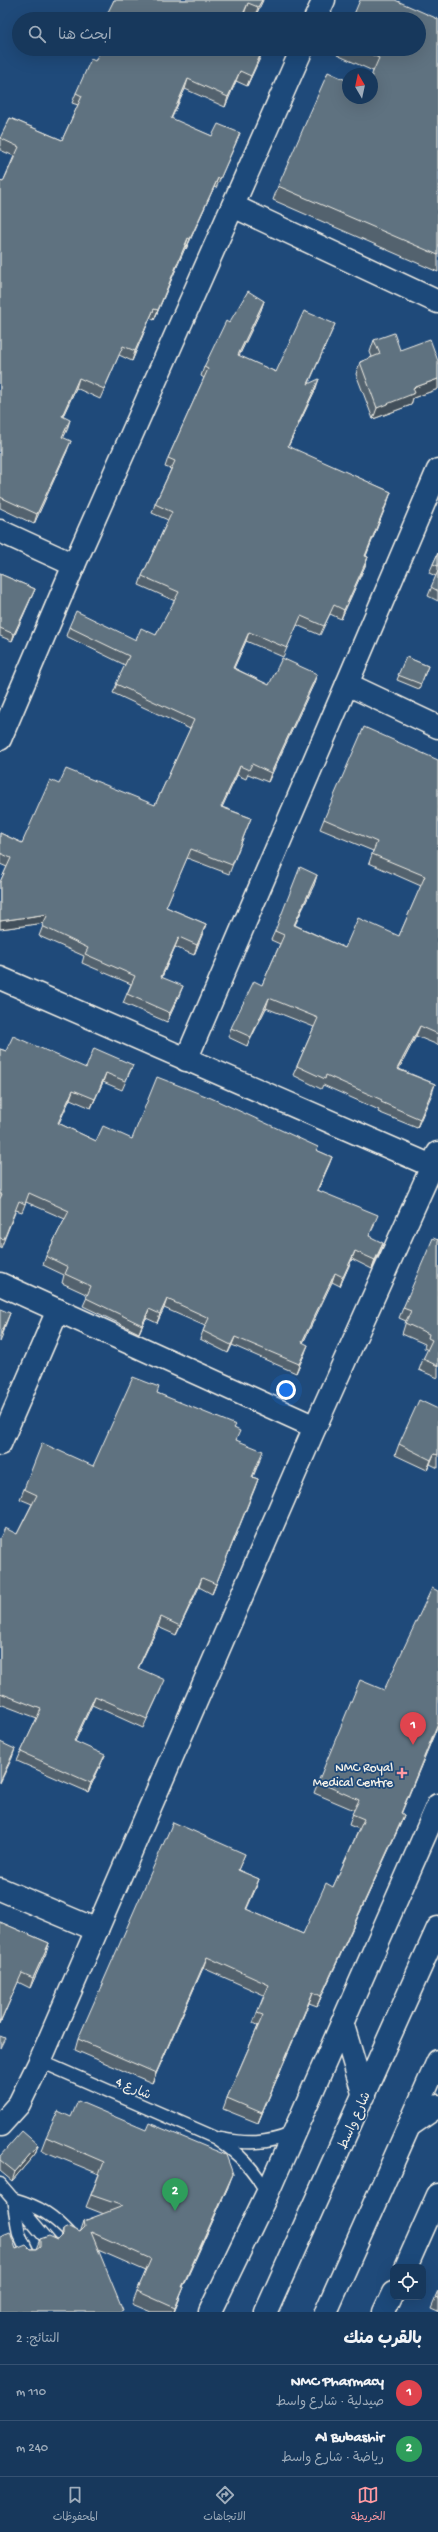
<!DOCTYPE html>
<html lang="ar">
<meta charset="utf-8">
<style>
body{margin:0;font-family:"Gochi Hand","Playpen Sans Arabic",sans-serif;background:#244365;color:#f1f3f6;direction:rtl}
.controls{position:absolute;right:12px;bottom:12px;display:grid;overflow:hidden;border-radius:8px;box-shadow:0 4px 16px #0002}
.controls button{width:36px;height:36px;display:grid;place-items:center;padding:0;border:0;border-bottom:1px solid #365272;background:#17385c;color:#f1f3f6;font:20px sans-serif}
.compass{position:absolute;left:342px;top:68px;width:36px;height:36px;border-radius:50%;background:#17385c;box-shadow:0 4px 16px #0002;rotate:351deg}
.you{position:absolute;left:286px;top:1390px;width:14px;height:14px;margin:-10px;border:3px solid #fff;border-radius:50%;background:#1a73e8;box-shadow:0 0 0 6px #1a73e833}
.badge{display:grid;place-items:center;width:26px;height:26px;border-radius:50%;background:#ff9aa2;color:#fff;font-size:13px;font-weight:700}
.pin{position:absolute;translate:-50% -33px;filter:drop-shadow(0 1px 2px #0008)}
.pin::after{content:'';position:absolute;top:21px;width:14px;height:12px;background:inherit;clip-path:polygon(0 0,100% 0,50% 100%)}
.list{margin:0;padding:0;list-style:none}
h2{display:flex;justify-content:space-between;align-items:center;height:52px;margin:0;padding:0 16px;font-size:17px}
h2 small{font-size:13px;font-weight:400;color:#9eacbb}
.list li{display:grid;grid-template-columns:26px 1fr auto;gap:12px;align-items:center;box-sizing:border-box;height:56px;padding:0 16px;border-top:1px solid #365272}
.list b{display:block;font-size:15px;white-space:nowrap}
.list p{margin:0;font-size:13px;white-space:nowrap;color:#9eacbb}
.list em{font-size:13px;font-style:normal;color:#9eacbb}
.icon{flex:none;width:22px;height:22px;fill:none;stroke:currentColor;stroke-width:2;stroke-linecap:round;stroke-linejoin:round}
.map{position:relative;flex:none;width:438px;height:2312px;overflow:hidden;direction:ltr}
.search{position:absolute;background:#17385c;box-shadow:0 4px 16px #0002;left:12px;right:12px;top:12px;height:44px;display:flex;align-items:center;gap:10px;box-sizing:border-box;padding:0 14px;border-radius:22px;color:#9eacbb;font-size:15px}
.sheet{height:164px;background:#17385c}
nav{display:flex;justify-content:space-around;align-items:center;box-sizing:border-box;height:56px;border-top:1px solid #365272;background:#17385c;font-size:11px;color:#9eacbb}
nav a{display:grid;justify-items:center;gap:2px}
nav .on{color:#ff9aa2}
.map>svg:first-child{display:block}
.lines{fill:none;stroke-linecap:round;stroke-linejoin:round}
.service-casing{stroke:#f4f1e8;stroke-width:15}
.minor-casing{stroke:#f4f1e8;stroke-width:25}
.primary-casing{stroke:#f4f1e8;stroke-width:25}
.service{stroke:#1f4a7a;stroke-width:12}
.minor{stroke:#1f4a7a;stroke-width:22}
.primary{stroke:#1f4a7a;stroke-width:22}
.wall{fill:#52626e;stroke:#f4f1e8}
.shaded-wall{fill:#42505a;stroke:#f4f1e8}
.building{fill:#5f7280;stroke:#f4f1e8}
.poi-dot{fill:#ff9aa2;stroke:#1f4a7a;stroke-width:1.5}
.labels{text-anchor:middle;stroke-width:3.5;stroke-linejoin:round;paint-order:stroke}
.poi-label{font-size:13px;fill:#f4f1e8;stroke:#1f4a7a;text-anchor:end}
.street-label{font-size:13px;fill:#f4f1e8;stroke:#1f4a7a}
</style>
<div class="map">
<svg width="438" height="2312" viewBox="0 0 438 2312">
<rect width="100%" height="100%" fill="#1f4a7a"/>
<filter id="ink" filterUnits="userSpaceOnUse"><feTurbulence type="fractalNoise" baseFrequency=".025" numOctaves="2"/><feDisplacementMap in="SourceGraphic" scale="8" xChannelSelector="R" yChannelSelector="G"/><feConvolveMatrix kernelMatrix="1 2 1 2 8 2 1 2 1" color-interpolation-filters="sRGB"/></filter>
<g filter="url(#ink)">
<g class="lines">
<g class="service-casing">
<g id="service">
<path d="M 40,2061 L 216,2138 C 238,2153 255,2169 267,2194"/>
<path d="M 221,2139 C 246,2144 267,2144 291,2134"/>
<path d="M 0,2184 L 52,2245"/>
<path d="M 29,2255 L 19,2234 L 13,2199 C 40,2207 53,2215 73,2237"/>
</g>
</g>
<g class="minor-casing">
<g id="minor">
<path d="M 315,19 L 324,0"/>
<path d="M 233,206 L 438,302"/>
<path d="M 438,470 L 347,684 L 438,727"/>
<path d="M 0,531 L 74,565"/>
<path d="M 0,739 L 74,565 L 302,49"/>
<path d="M 0,978 L 432,1166"/>
<path d="M 186,1060 L 347,684"/>
<path d="M 0,1284 L 315,1427"/>
<path d="M 0,1444 L 58,1310"/>
<path d="M 0,1889 L 97,1930"/>
<path d="M 0,2125 L 19,2104 L 40,2061 L 315,1427 L 438,1153"/>
<path d="M 406,2267 L 438,2195"/>
<path d="M 210,2312 L 267,2194 L 438,1805"/>
<path d="M 384,2312 L 393,2293"/>
</g>
</g>
<g class="primary-casing">
<g id="primary">
<path d="M 342,2022 L 364,2096"/>
<path d="M 409,2126 L 438,2106"/>
<path d="M 266,2312 L 438,1928"/>
<path d="M 326,2312 L 438,2061"/>
</g>
</g>
<use href="#service" class="service"/>
<use href="#minor" class="minor"/>
<use href="#primary" class="primary"/>
</g>
<g class="wall">
<path d="M 114,0 L 263,0 L 255,17 L 245,13 L 242,19 L 106,19 Z"/>
<path d="M 438,19 L 438,272 L 273,200 L 278,186 L 372,98 L 373,71 L 337,55 L 339,49 L 419,49 Z"/>
<path d="M 260,58 L 247,86 L 236,81 L 225,107 L 185,89 L 171,119 L 212,136 L 240,133 L 236,143 L 216,188 L 214,187 L 186,249 L 185,248 L 154,320 L 150,318 L 132,361 L 119,355 L 100,399 L 76,388 L 63,416 L 67,430 L 63,438 L 67,451 L 34,524 L 0,508 L 0,181 L 3,182 L 14,156 L 0,150 L 0,140 L 10,118 L 62,140 L 78,105 L 72,103 L 76,93 L 95,61 Z"/>
<path d="M 264,301 L 261,310 L 239,356 L 276,372 L 335,324 L 331,333 L 309,383 L 316,388 L 288,447 L 391,492 L 366,556 L 368,557 L 365,566 L 341,619 L 330,614 L 320,635 L 297,625 L 283,657 L 246,641 L 234,668 L 269,685 L 314,683 L 268,782 L 248,774 L 246,779 L 237,775 L 222,807 L 251,818 L 229,874 L 187,858 L 166,907 L 206,924 L 194,955 L 175,947 L 162,977 L 179,996 L 167,1022 L 123,1003 L 131,984 L 82,963 L 84,956 L 39,936 L 44,923 L 0,929 L 0,882 L 7,867 L 0,864 L 0,833 L 22,843 L 59,784 L 155,805 L 190,729 L 113,693 L 125,665 L 66,636 L 69,627 L 136,640 L 156,635 L 175,601 L 139,585 L 142,576 L 168,520 L 152,513 L 155,504 L 171,469 L 165,467 L 168,458 L 204,378 L 201,376 L 204,367 L 229,323 Z"/>
<path d="M 374,340 L 400,350 L 438,361 L 438,389 L 413,398 L 411,405 L 373,419 L 356,374 L 360,362 L 372,357 L 370,352 Z"/>
<path d="M 438,553 L 438,601 L 428,596 L 436,576 L 429,573 L 433,564 Z"/>
<path d="M 0,574 L 35,589 L 12,641 L 0,636 Z"/>
<path d="M 406,657 L 428,666 L 419,689 L 397,680 Z"/>
<path d="M 438,760 L 438,1045 L 416,1036 L 399,1069 L 435,1084 L 417,1128 L 378,1112 L 379,1110 L 323,1085 L 321,1089 L 293,1075 L 297,1066 L 314,1027 L 266,1008 L 247,1046 L 228,1037 L 231,1028 L 262,985 L 280,944 L 271,940 L 275,931 L 317,875 L 314,885 L 295,925 L 345,948 L 399,936 L 421,886 L 369,863 L 373,851 L 320,829 L 324,819 Z"/>
<path d="M 0,1049 L 6,1051 L 86,1068 L 133,1065 L 122,1090 L 103,1082 L 91,1108 L 70,1099 L 58,1123 L 96,1141 L 132,1139 L 316,1150 L 332,1157 L 318,1190 L 375,1224 L 369,1236 L 380,1251 L 372,1269 L 352,1259 L 340,1286 L 332,1282 L 303,1343 L 305,1353 L 296,1373 L 232,1345 L 228,1353 L 200,1339 L 205,1326 L 164,1308 L 157,1323 L 146,1318 L 139,1333 L 83,1306 L 88,1295 L 62,1283 L 64,1275 L 43,1265 L 46,1256 L 65,1219 L 26,1202 L 22,1212 L 16,1210 L 1,1248 L 0,1248 Z"/>
<path d="M 438,1239 L 438,1378 L 419,1370 L 423,1359 L 428,1350 L 424,1348 L 425,1344 L 402,1334 L 406,1321 L 399,1318 L 403,1308 Z"/>
<path d="M 157,1393 L 235,1428 L 236,1440 L 260,1460 L 253,1477 L 258,1479 L 212,1594 L 199,1587 L 176,1635 L 158,1627 L 138,1668 L 161,1689 L 143,1728 L 92,1705 L 75,1741 L 101,1764 L 88,1792 L 17,1761 L 21,1752 L 37,1718 L 0,1704 L 0,1538 L 17,1534 L 32,1504 L 20,1499 L 24,1489 L 93,1466 Z"/>
<path d="M 438,1409 L 438,1468 L 430,1464 L 427,1470 L 395,1455 L 399,1444 Z"/>
<path d="M 438,1725 L 401,1813 L 404,1815 L 400,1825 L 317,2006 L 309,2003 L 258,2123 L 223,2109 L 227,2098 L 258,2026 L 253,2023 L 264,1995 L 203,1968 L 152,2083 L 75,2050 L 78,2039 L 245,1854 L 238,1870 L 259,1879 L 255,1890 L 246,1909 L 303,1934 L 333,1887 L 359,1829 L 349,1825 L 354,1810 L 314,1793 L 318,1782 Z"/>
<path d="M 0,1922 L 49,1943 L 46,1953 L 30,1988 L 18,1982 L 0,2024 Z"/>
<path d="M 46,2137 L 228,2187 L 183,2287 L 179,2300 L 174,2312 L 151,2312 L 132,2304 L 137,2291 L 146,2271 L 98,2250 L 16,2249 L 36,2249 L 40,2239 L 58,2240 L 61,2238 L 63,2230 L 80,2232 L 81,2230 L 84,2221 L 104,2214 L 86,2207 L 99,2174 L 41,2150 Z"/>
<path d="M 38,2145 L 35,2154 L 12,2181 L 0,2171 L 0,2156 Z"/>
<path d="M 438,2292 L 438,2312 L 431,2309 Z"/>
</g>
<g class="shaded-wall">
<path d="M 262,0 L 263,0 L 255,17 L 258,7 Z"/>
<path d="M 248,3 L 242,19 L 241,19 Z"/>
<path d="M 263,49 L 260,58 L 247,86 L 251,76 Z"/>
<path d="M 240,71 L 236,81 L 225,107 L 228,97 Z"/>
<path d="M 188,79 L 185,89 L 167,128 L 171,118 Z"/>
<path d="M 218,178 L 214,187 L 186,249 L 190,239 Z"/>
<path d="M 188,238 L 185,248 L 154,320 L 158,310 Z"/>
<path d="M 264,301 L 261,310 L 235,364 L 238,355 Z"/>
<path d="M 154,309 L 150,318 L 132,361 L 135,351 Z"/>
<path d="M 79,378 L 76,388 L 58,426 L 62,416 Z"/>
<path d="M 319,379 L 316,388 L 284,455 L 288,446 Z"/>
<path d="M 438,379 L 438,389 L 413,398 L 411,405 L 373,419 L 377,408 L 413,388 Z"/>
<path d="M 70,420 L 67,430 L 59,447 L 62,437 Z"/>
<path d="M 71,441 L 67,451 L 34,524 L 37,514 Z"/>
<path d="M 391,492 L 388,501 L 362,565 L 365,556 Z"/>
<path d="M 368,557 L 365,566 L 341,619 L 344,610 Z"/>
<path d="M 35,589 L 32,596 L 12,641 L 14,634 Z"/>
<path d="M 249,632 L 246,641 L 230,677 L 233,668 Z"/>
<path d="M 317,674 L 314,683 L 268,782 L 271,773 Z"/>
<path d="M 240,766 L 237,775 L 218,816 L 221,807 Z"/>
<path d="M 317,875 L 314,885 L 290,934 L 294,925 Z"/>
<path d="M 48,914 L 45,923 L 0,929 L 0,921 Z"/>
<path d="M 206,924 L 203,933 L 194,955 L 197,945 Z"/>
<path d="M 179,937 L 175,947 L 158,986 L 161,977 Z"/>
<path d="M 183,986 L 179,996 L 167,1022 L 170,1013 Z"/>
<path d="M 269,998 L 266,1008 L 247,1046 L 251,1037 Z"/>
<path d="M 420,1026 L 416,1036 L 394,1078 L 397,1069 Z"/>
<path d="M 106,1073 L 103,1082 L 91,1108 L 95,1099 Z"/>
<path d="M 435,1084 L 432,1094 L 417,1128 L 420,1119 Z"/>
<path d="M 73,1090 L 70,1099 L 55,1132 L 58,1123 Z"/>
<path d="M 332,1157 L 329,1165 L 314,1198 L 317,1190 Z"/>
<path d="M 383,1243 L 380,1251 L 372,1269 L 375,1260 Z"/>
<path d="M 355,1251 L 352,1259 L 340,1286 L 343,1277 Z"/>
<path d="M 335,1273 L 332,1282 L 299,1351 L 302,1342 Z"/>
<path d="M 167,1299 L 164,1308 L 157,1323 L 160,1314 Z"/>
<path d="M 149,1309 L 146,1318 L 139,1333 L 142,1325 Z"/>
<path d="M 10,1313 L 6,1324 L 0,1338 L 0,1336 Z"/>
<path d="M 235,1337 L 232,1345 L 228,1353 L 231,1345 Z"/>
<path d="M 308,1345 L 305,1353 L 296,1373 L 299,1364 Z"/>
<path d="M 434,1454 L 430,1464 L 427,1470 L 431,1460 Z"/>
<path d="M 258,1479 L 255,1488 L 212,1594 Z"/>
<path d="M 202,1578 L 199,1587 L 176,1635 L 180,1626 Z"/>
<path d="M 161,1617 L 158,1627 L 134,1677 L 138,1668 Z"/>
<path d="M 95,1696 L 92,1705 L 71,1750 L 74,1741 Z"/>
<path d="M 438,1723 L 438,1725 L 397,1824 L 401,1813 Z"/>
<path d="M 15,1749 L 12,1758 L 0,1783 L 0,1782 Z"/>
<path d="M 105,1755 L 101,1764 L 88,1792 L 91,1783 Z"/>
<path d="M 404,1815 L 400,1825 L 317,2006 L 321,1996 Z"/>
<path d="M 259,1879 L 255,1890 L 242,1920 L 246,1909 Z"/>
<path d="M 49,1943 L 46,1953 L 30,1988 L 33,1978 Z"/>
<path d="M 207,1957 L 203,1968 L 152,2083 L 156,2073 Z"/>
<path d="M 313,1992 L 309,2003 L 258,2123 L 262,2113 Z"/>
<path d="M 38,2145 L 35,2154 L 12,2181 L 15,2172 Z"/>
<path d="M 233,2174 L 228,2187 L 177,2299 L 182,2287 Z"/>
<path d="M 184,2287 L 179,2300 L 174,2312 L 175,2308 Z"/>
</g>
<g class="building">
<path d="M 114,0 L 262,0 L 258,7 L 248,3 L 241,19 L 116,19 L 107,14 Z"/>
<path d="M 360,0 L 395,0 L 438,19 L 438,255 L 278,186 L 328,72 L 348,81 L 348,98 L 372,98 L 372,74 L 379,58 L 360,49 L 419,49 L 419,19 L 352,19 Z"/>
<path d="M 101,49 L 263,49 L 251,76 L 240,71 L 228,97 L 188,79 L 171,118 L 212,136 L 218,124 L 240,133 L 220,179 L 218,178 L 190,239 L 188,238 L 158,310 L 154,309 L 135,351 L 123,346 L 104,389 L 79,378 L 62,416 L 70,420 L 62,437 L 71,441 L 37,514 L 0,497 L 0,181 L 3,182 L 19,147 L 0,138 L 10,118 L 62,140 L 82,96 L 76,93 L 91,59 L 95,61 Z"/>
<path d="M 248,291 L 264,301 L 238,355 L 276,372 L 304,311 L 335,324 L 308,384 L 319,379 L 288,446 L 391,492 L 365,556 L 368,557 L 344,610 L 334,605 L 324,626 L 301,616 L 287,648 L 249,632 L 233,668 L 269,685 L 282,658 L 317,674 L 271,773 L 252,764 L 249,770 L 240,766 L 221,807 L 251,818 L 232,865 L 191,849 L 166,907 L 206,924 L 197,945 L 179,937 L 161,977 L 183,986 L 170,1013 L 127,994 L 135,976 L 85,954 L 88,948 L 42,926 L 48,914 L 0,921 L 0,882 L 11,858 L 0,853 L 0,833 L 22,843 L 50,780 L 59,784 L 66,769 L 155,805 L 194,720 L 116,684 L 129,656 L 69,627 L 76,611 L 136,640 L 141,628 L 156,635 L 179,592 L 142,576 L 172,512 L 155,504 L 175,461 L 168,458 L 208,369 L 204,367 L 226,321 L 229,323 Z"/>
<path d="M 394,333 L 400,350 L 430,339 L 438,361 L 438,379 L 413,388 L 415,393 L 377,408 L 360,362 L 380,354 L 374,340 Z"/>
<path d="M 438,553 L 438,566 L 433,564 Z"/>
<path d="M 438,571 L 438,591 L 431,587 Z"/>
<path d="M 0,574 L 35,589 L 14,634 L 0,628 Z"/>
<path d="M 406,657 L 428,666 L 421,684 L 398,675 Z"/>
<path d="M 364,727 L 438,760 L 438,1034 L 420,1026 L 397,1069 L 435,1084 L 420,1119 L 381,1102 L 382,1100 L 326,1075 L 325,1079 L 297,1066 L 318,1018 L 269,998 L 251,1037 L 231,1028 L 254,981 L 262,985 L 284,935 L 275,931 L 300,867 L 317,875 L 294,925 L 345,948 L 358,918 L 399,936 L 425,876 L 372,854 L 377,842 L 324,819 Z"/>
<path d="M 13,1036 L 86,1068 L 94,1048 L 133,1065 L 125,1081 L 106,1073 L 95,1099 L 73,1090 L 58,1123 L 96,1141 L 103,1126 L 132,1139 L 157,1077 L 211,1098 L 318,1147 L 316,1150 L 332,1157 L 317,1190 L 378,1215 L 369,1236 L 383,1243 L 375,1260 L 355,1251 L 343,1277 L 335,1273 L 302,1342 L 308,1345 L 299,1364 L 235,1337 L 231,1345 L 203,1331 L 209,1318 L 167,1299 L 160,1314 L 149,1309 L 142,1325 L 86,1298 L 91,1286 L 65,1274 L 68,1267 L 46,1256 L 69,1211 L 29,1193 L 25,1204 L 19,1201 L 4,1239 L 0,1238 L 0,1199 L 2,1194 L 0,1194 L 0,1049 L 6,1051 Z"/>
<path d="M 433,1238 L 438,1240 L 438,1239 L 438,1366 L 423,1359 L 432,1340 L 428,1338 L 429,1334 L 405,1323 L 411,1311 L 403,1308 Z"/>
<path d="M 0,1309 L 10,1313 L 1,1334 L 3,1335 L 0,1342 Z"/>
<path d="M 133,1377 L 159,1387 L 157,1393 L 236,1425 L 234,1428 L 240,1431 L 236,1440 L 263,1451 L 252,1477 L 258,1479 L 216,1584 L 202,1578 L 180,1626 L 161,1617 L 138,1668 L 165,1680 L 147,1719 L 95,1696 L 74,1741 L 105,1755 L 91,1783 L 21,1752 L 41,1709 L 0,1693 L 0,1538 L 5,1528 L 17,1534 L 37,1495 L 24,1489 L 42,1443 L 93,1466 Z"/>
<path d="M 419,1400 L 438,1409 L 438,1455 L 434,1454 L 431,1460 L 399,1444 Z"/>
<path d="M 432,1588 L 438,1591 L 438,1723 L 401,1813 L 404,1815 L 321,1996 L 313,1992 L 262,2113 L 227,2098 L 263,2015 L 257,2013 L 269,1985 L 207,1957 L 156,2073 L 78,2039 L 173,1822 L 245,1854 L 238,1870 L 259,1879 L 246,1909 L 303,1934 L 326,1883 L 333,1887 L 364,1819 L 352,1814 L 359,1800 L 318,1782 L 360,1680 L 384,1690 Z"/>
<path d="M 0,1742 L 15,1749 L 0,1782 Z"/>
<path d="M 0,1922 L 49,1943 L 33,1978 L 22,1973 L 0,2023 Z"/>
<path d="M 0,2036 L 5,2038 L 0,2048 Z"/>
<path d="M 78,2101 L 146,2130 L 149,2123 L 226,2155 L 233,2174 L 182,2287 L 184,2287 L 175,2308 L 137,2291 L 151,2259 L 91,2232 L 123,2310 L 119,2312 L 0,2312 L 0,2236 L 10,2232 L 16,2249 L 26,2245 L 30,2249 L 36,2249 L 40,2246 L 40,2239 L 49,2236 L 58,2240 L 63,2235 L 63,2230 L 70,2227 L 80,2232 L 85,2227 L 84,2221 L 123,2206 L 91,2195 L 104,2162 L 46,2137 L 58,2111 L 71,2117 Z"/>
<path d="M 22,2131 L 38,2145 L 15,2172 L 0,2160 L 0,2156 Z"/>
<path d="M 438,2292 L 438,2299 L 435,2298 Z"/>
</g>
</g>
<path class="poi-dot" d="M400 1767h4v4h4v4h-4v4h-4v-4h-4v-4h4z"/>
<g class="labels">
<g class="poi-label">
<text x="393" y="1771">NMC Royal<tspan x="393" dy="15">Medical Centre</tspan></text>
</g>
<g class="street-label">
<text transform="translate(134 2087) rotate(24)" y="5">شارع 4</text>
<text transform="translate(353 2120) rotate(-66)" y="5">شارع واسط</text>
</g>
</g>
</svg>
<div class="controls">
<button><svg class="icon" aria-label="locate" viewBox="0 0 24 24"><circle cx="12" cy="12" r="6"/><path d="M12 2v4M12 18v4M2 12h4M18 12h4"/></svg></button>
</div>
<svg class="compass" viewBox="-18 -18 36 36"><path d="M0-13l5 13h-10z" fill="#e53935"/><path d="M0 13l5-13h-10z" fill="#9eacbb"/></svg>
<div class="you"></div>
<div class="pin badge" style="left:413px;top:1745px;background:#e0444e">1</div>
<div class="pin badge" style="left:175px;top:2211px;background:#2e9e5b">2</div>
<div class="search"><svg class="icon" aria-label="search" viewBox="0 0 24 24"><circle cx="10" cy="10" r="6"/><path d="M15 15l6 6"/></svg>ابحث هنا</div>
</div>
<section class="sheet">
<h2>بالقرب منك<small>النتائج: 2</small></h2>
<ul class="list">
<li><span class="badge" style="background:#e0444e">1</span><div><b>NMC Pharmacy</b><p>صيدلية · شارع واسط</p></div><em>110 m</em></li>
<li><span class="badge" style="background:#2e9e5b">2</span><div><b>Al Bubashir</b><p>رياضة · شارع واسط</p></div><em>240 m</em></li>
</ul>
</section>
<nav>
<a class="on"><svg class="icon" aria-label="map" viewBox="0 0 24 24"><path d="M3 6l6-2 6 2 6-2v14l-6 2-6-2-6 2zM9 4v14M15 6v14"/></svg>الخريطة</a>
<a><svg class="icon" aria-label="directions" viewBox="0 0 24 24"><path d="M12 3l9 9-9 9-9-9zM9 14v-3h6M13 9l2 2-2 2"/></svg>الاتجاهات</a>
<a><svg class="icon" aria-label="saved" viewBox="0 0 24 24"><path d="M7 4h10v16l-5-4-5 4z"/></svg>المحفوظات</a>
</nav>
